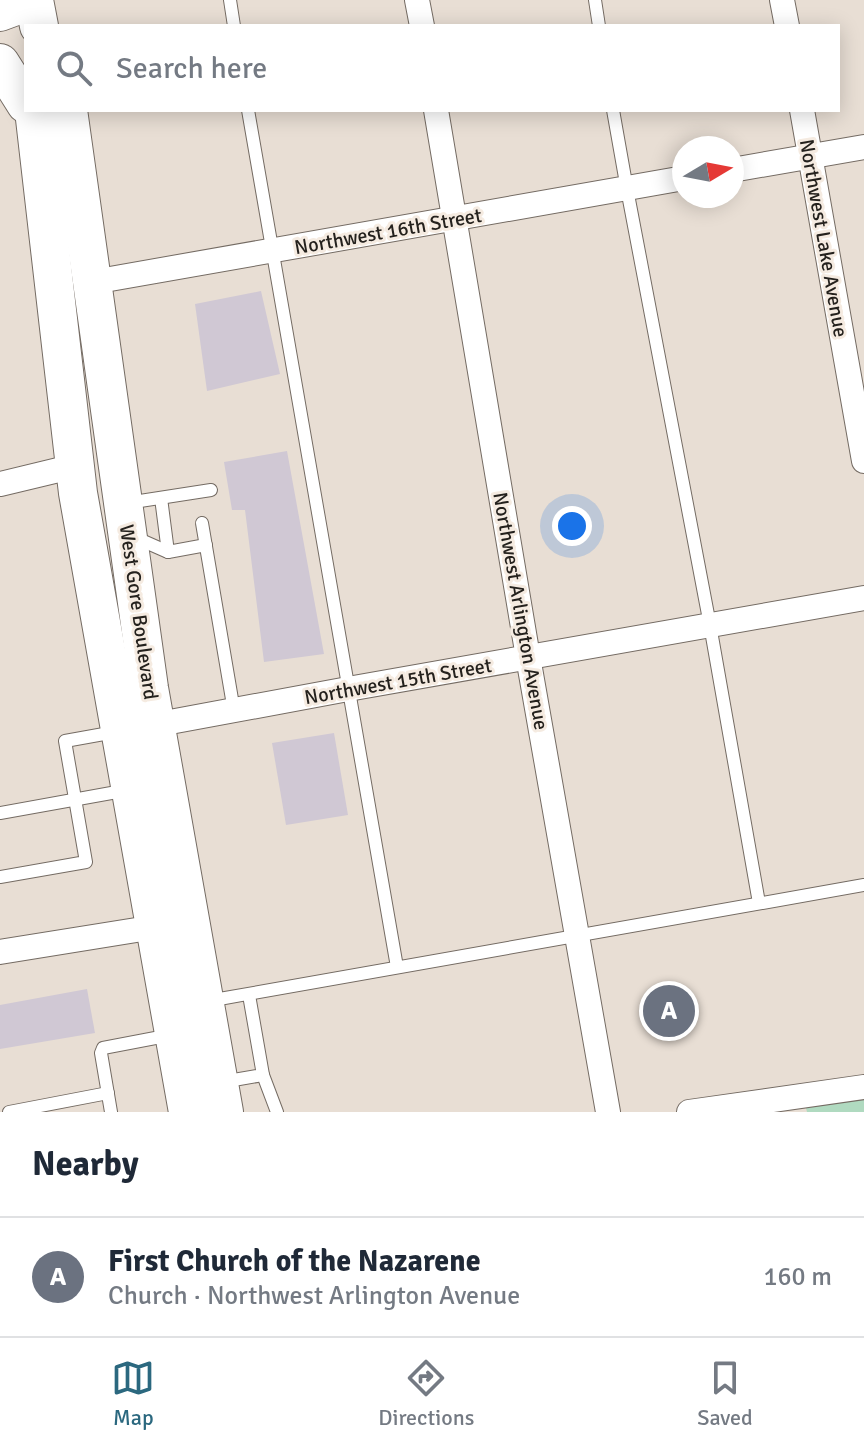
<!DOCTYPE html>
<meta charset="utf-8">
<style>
body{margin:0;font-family:Signika,sans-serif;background:#f6f6f7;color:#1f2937}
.compass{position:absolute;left:672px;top:136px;width:72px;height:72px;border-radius:50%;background:#fff;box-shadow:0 4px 20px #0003;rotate:80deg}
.you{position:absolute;left:572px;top:526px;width:28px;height:28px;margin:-20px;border:6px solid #fff;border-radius:50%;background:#1a73e8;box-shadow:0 0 0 12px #1a73e833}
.badge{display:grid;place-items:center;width:52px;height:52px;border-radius:50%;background:#2b687f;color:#fff;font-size:26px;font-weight:700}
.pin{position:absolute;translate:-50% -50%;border:4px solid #fff;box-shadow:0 2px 8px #0006}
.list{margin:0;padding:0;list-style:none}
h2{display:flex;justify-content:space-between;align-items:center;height:104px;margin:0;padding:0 32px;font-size:34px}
h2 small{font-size:26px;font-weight:400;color:#747a83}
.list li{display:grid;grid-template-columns:52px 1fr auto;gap:24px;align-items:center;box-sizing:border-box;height:120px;padding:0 32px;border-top:2px solid #e0e1e3}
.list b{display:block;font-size:30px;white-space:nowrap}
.list p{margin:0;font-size:26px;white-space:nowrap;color:#747a83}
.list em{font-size:26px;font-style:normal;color:#747a83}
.icon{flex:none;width:44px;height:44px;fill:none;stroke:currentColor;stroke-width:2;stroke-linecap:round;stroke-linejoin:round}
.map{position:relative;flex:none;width:864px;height:1112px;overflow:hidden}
.search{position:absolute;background:#fff;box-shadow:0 4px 20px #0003;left:24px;right:24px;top:24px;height:88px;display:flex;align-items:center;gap:20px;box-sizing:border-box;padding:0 28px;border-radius:0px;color:#747a83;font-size:30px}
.sheet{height:224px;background:#fff}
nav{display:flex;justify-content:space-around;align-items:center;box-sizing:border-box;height:112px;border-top:2px solid #e0e1e3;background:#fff;font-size:22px;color:#747a83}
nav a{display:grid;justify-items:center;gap:4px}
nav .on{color:#2b687f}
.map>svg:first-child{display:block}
.green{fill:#b0dac0}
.building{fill:#d0c8d4}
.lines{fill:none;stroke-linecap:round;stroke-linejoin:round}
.lane-casing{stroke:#746b63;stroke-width:14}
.street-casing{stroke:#746b63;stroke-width:26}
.secondary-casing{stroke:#746b63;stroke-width:36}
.primary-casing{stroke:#746b63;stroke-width:40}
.lane{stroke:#fff;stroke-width:12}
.street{stroke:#fff;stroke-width:24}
.secondary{stroke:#fff;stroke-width:34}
.primary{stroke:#fff;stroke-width:38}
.labels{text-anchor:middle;stroke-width:6;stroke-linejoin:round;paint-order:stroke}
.street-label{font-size:20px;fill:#24211d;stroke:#f5ebe1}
</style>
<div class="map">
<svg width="864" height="1112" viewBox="0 0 864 1112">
<rect width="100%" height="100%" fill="#e8ded4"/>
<path class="green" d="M 864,1098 L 864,1112 L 807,1112 L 806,1108 Z"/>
<g class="building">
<path d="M 261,291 L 280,374 L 207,391 L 195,304 Z"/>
<path d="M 287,451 L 324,654 L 264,662 L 245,510 L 232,510 L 224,462 Z"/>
<path d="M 334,733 L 348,815 L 286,825 L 272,743 Z"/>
<path d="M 87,989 L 95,1033 L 0,1049 L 0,1005 Z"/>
</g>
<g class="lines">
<g class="lane-casing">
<g id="lane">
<path d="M 230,0 L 234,26"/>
<path d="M 595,0 L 599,26"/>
<path d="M 248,110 L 397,967"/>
<path d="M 613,110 L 627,189 L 710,625 L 759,903"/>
<path d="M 161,498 L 168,552 L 206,545"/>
<path d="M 127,503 L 211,490"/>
<path d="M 202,523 L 234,711"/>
<path d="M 134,537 L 168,552"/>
<path d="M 0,813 L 128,790"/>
<path d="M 0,877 L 86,862 L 65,741 L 115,732"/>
<path d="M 249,995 L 263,1075"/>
<path d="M 208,1001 L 864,885"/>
<path d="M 222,1082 L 263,1075 L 277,1112"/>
<path d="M 9,1112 L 108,1093"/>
<path d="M 111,1112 L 101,1053 L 103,1048 L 171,1035"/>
</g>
</g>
<g class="street-casing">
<g id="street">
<path d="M 417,0 L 422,26"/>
<path d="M 782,0 L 787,26"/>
<path d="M 436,110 L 528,657 L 608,1112"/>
<path d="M 802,110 L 864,461"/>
<path d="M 732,170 L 864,147"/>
<path d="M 93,282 L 684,178"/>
<path d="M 0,484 L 75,466"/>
<path d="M 143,727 L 348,689 L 864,598"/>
<path d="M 0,952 L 155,927"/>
<path d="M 689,1112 L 864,1087"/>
</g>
</g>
<g class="secondary-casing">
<path id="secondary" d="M 0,14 L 35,1"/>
</g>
<g class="primary-casing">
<g id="primary">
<path d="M 34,0 L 39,26"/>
<path d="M 0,63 L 26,104"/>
<path d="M 34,110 L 78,493 L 188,1112"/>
<path d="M 68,110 L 149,688 L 224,1112"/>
</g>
</g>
<use href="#lane" class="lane"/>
<use href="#street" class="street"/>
<use href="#secondary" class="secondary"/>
<use href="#primary" class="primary"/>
</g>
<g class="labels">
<g class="street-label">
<text transform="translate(388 231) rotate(-10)" y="7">Northwest 16th Street</text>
<text transform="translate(824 238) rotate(80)" y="7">Northwest Lake Avenue</text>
<text transform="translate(521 611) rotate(80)" y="7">Northwest Arlington Avenue</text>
<text transform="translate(139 612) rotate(82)" y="7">West Gore Boulevard</text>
<text transform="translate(398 681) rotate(-10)" y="7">Northwest 15th Street</text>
</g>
</g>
</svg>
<svg class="compass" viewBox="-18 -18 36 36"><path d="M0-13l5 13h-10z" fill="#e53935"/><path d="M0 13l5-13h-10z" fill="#747a83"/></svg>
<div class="you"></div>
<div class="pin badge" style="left:669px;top:1011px;background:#6b7280">A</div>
<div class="search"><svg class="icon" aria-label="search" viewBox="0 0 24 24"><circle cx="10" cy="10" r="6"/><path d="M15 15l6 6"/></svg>Search here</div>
</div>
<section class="sheet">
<h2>Nearby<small></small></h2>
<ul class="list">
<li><span class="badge" style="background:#6b7280">A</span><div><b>First Church of the Nazarene</b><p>Church · Northwest Arlington Avenue</p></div><em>160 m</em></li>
</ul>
</section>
<nav>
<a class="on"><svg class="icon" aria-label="map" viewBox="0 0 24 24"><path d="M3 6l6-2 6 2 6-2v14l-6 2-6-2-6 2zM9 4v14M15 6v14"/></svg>Map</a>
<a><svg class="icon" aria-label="directions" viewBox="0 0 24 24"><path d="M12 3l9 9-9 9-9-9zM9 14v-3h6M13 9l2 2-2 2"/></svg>Directions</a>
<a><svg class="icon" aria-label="saved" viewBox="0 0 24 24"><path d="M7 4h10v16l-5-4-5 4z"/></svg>Saved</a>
</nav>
